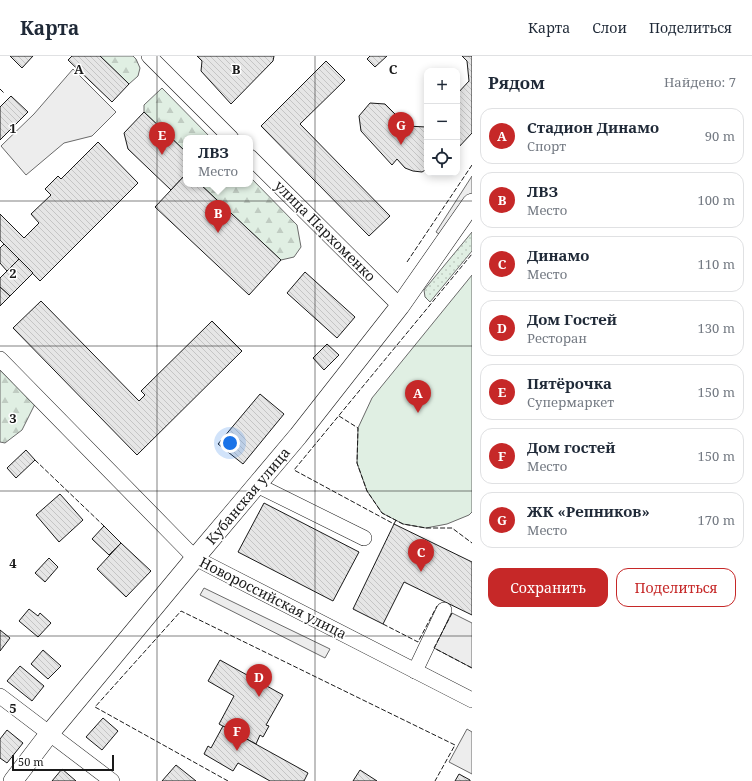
<!DOCTYPE html>
<html lang="ru">
<meta charset="utf-8">
<style>
body{margin:0;font-family:"Noto Serif",serif;background:#f6f6f7;color:#1f2937}
.controls{position:absolute;right:12px;top:12px;display:grid;overflow:hidden;border-radius:8px;box-shadow:0 2px 10px #0003}
.controls button{width:36px;height:36px;display:grid;place-items:center;padding:0;border:0;border-bottom:1px solid #e0e1e3;background:#fff;color:#1f2937;font:20px sans-serif}
.scale{position:absolute;left:12px;bottom:10px;width:102px;box-sizing:border-box;padding-left:4px;border:2px solid #1a1a1a;border-top:0;font-size:11px;line-height:14px;white-space:nowrap;color:#1a1a1a;-webkit-text-stroke:3px #fff;paint-order:stroke}
.you{position:absolute;left:230px;top:387px;width:14px;height:14px;margin:-10px;border:3px solid #fff;border-radius:50%;background:#1a73e8;box-shadow:0 0 0 6px #1a73e833}
.badge{display:grid;place-items:center;width:26px;height:26px;border-radius:50%;background:#c62828;color:#fff;font-size:13px;font-weight:700}
.pin{position:absolute;translate:-50% -33px;filter:drop-shadow(0 1px 2px #0008)}
.pin::after{content:'';position:absolute;top:21px;width:14px;height:12px;background:inherit;clip-path:polygon(0 0,100% 0,50% 100%)}
.popup{position:absolute;left:183px;top:79px;width:70px;height:52px;box-sizing:border-box;display:grid;place-content:center;border-radius:8px;background:#fff;filter:drop-shadow(0 1px 3px #0005);font-size:13px;white-space:nowrap;color:#747a83}
.popup b{font-size:15px;color:#1f2937}
.popup::after{content:'';position:absolute;left:50%;top:100%;margin-left:-8px;border:8px solid transparent;border-top-color:#fff}
.list{margin:0;padding:0;list-style:none}
h2{display:flex;justify-content:space-between;align-items:center;height:52px;margin:0;padding:0 16px;font-size:17px}
h2 small{font-size:13px;font-weight:400;color:#747a83}
.list li{display:grid;grid-template-columns:26px 1fr auto;gap:12px;align-items:center;box-sizing:border-box;height:56px;margin:0 8px 8px;padding:0 8px;border:1px solid #e0e1e3;border-radius:12px}
.list b{display:block;font-size:15px;white-space:nowrap}
.list p{margin:0;font-size:13px;white-space:nowrap;color:#747a83}
.list em{font-size:13px;font-style:normal;color:#747a83}
.actions{display:flex;gap:8px;padding:12px 16px}
.actions a{flex:1;padding:9px 0;border:1px solid #c62828;border-radius:12px;text-align:center;font-size:14px;color:#c62828}
.actions .main{background:#c62828;color:#fff}
.icon{flex:none;width:22px;height:22px;fill:none;stroke:currentColor;stroke-width:2;stroke-linecap:round;stroke-linejoin:round}
.map{position:relative;flex:none;width:472px;height:725px;overflow:hidden}
header{display:flex;align-items:center;gap:24px;box-sizing:border-box;height:56px;padding:0 20px;background:#fff;border-bottom:1px solid #e0e1e3}
header strong{font-size:19px}
nav{display:flex;gap:22px;margin-inline-start:auto;font-size:14px}
main{display:flex}
aside{flex:1;background:#fff}
.map>svg:first-child{display:block}
.green{fill:url(#green-dots);stroke:#6a6a6a}
.forest{fill:url(#forest-firs);stroke:#6a6a6a}
.pitch{fill:#e0efe3;stroke:#6a6a6a}
.parking{fill:#ededed;stroke:#6a6a6a}
.building{fill:url(#building-back-hatch);stroke:#1a1a1a}
.lines{fill:none;stroke-linecap:round;stroke-linejoin:round}
.minor-casing{stroke:#1a1a1a;stroke-width:16}
.major-casing{stroke:#1a1a1a;stroke-width:20}
.minor{stroke:#fff;stroke-width:15}
.major{stroke:#fff;stroke-width:19}
.fence{stroke:#1a1a1a;stroke-width:1;stroke-dasharray:5 2;stroke-linecap:butt}
.grid{fill:none;stroke:#1a1a1a;stroke-width:1;stroke-opacity:0.55}
.labels{text-anchor:middle;stroke-width:3;stroke-linejoin:round;paint-order:stroke}
.street-label{font-size:14px;fill:#1a1a1a;stroke:#fff}
.grid-label{font-size:13px;text-anchor:middle;font-weight:bold;fill:#1a1a1a;stroke:#fff;stroke-width:3;stroke-linejoin:round;paint-order:stroke}
</style>
<header>
<strong>Карта</strong>
<nav><a>Карта</a><a>Слои</a><a>Поделиться</a></nav>
</header>
<main>
<div class="map">
<svg width="472" height="725" viewBox="0 0 472 725">
<defs>
<pattern id="green-dots" width="8" height="8" patternUnits="userSpaceOnUse"><rect width="8" height="8" fill="#e0efe3"/><path d="M2 2h.1M6 6h.1" fill="none" stroke="#c0ccc2" stroke-width="1.8" stroke-linecap="round"/></pattern>
<pattern id="forest-firs" width="22" height="20" patternUnits="userSpaceOnUse"><rect width="22" height="20" fill="#e0efe3"/><path d="M5 1l3.5 6h-7zM16 11l3.5 6h-7z" fill="#c0ccc2"/></pattern>
<pattern id="building-back-hatch" width="6" height="6" patternUnits="userSpaceOnUse"><rect width="6" height="6" fill="#e6e6e6"/><path d="M-1 5l2 2M0 0l6 6M5-1l2 2" fill="none" stroke="#c5c5c5"/></pattern>
</defs>
<rect width="100%" height="100%" fill="#fff"/>
<path class="green" d="M 472,176 L 472,195 L 430,246 L 425,241 L 424,234 Z"/>
<g class="forest">
<path d="M 100,0 L 133,0 L 136,3 L 140,12 L 138,20 L 129,28 Z"/>
<path d="M 162,32 L 211,82 L 186,82 L 186,96 L 144,56 L 144,49 Z"/>
<path d="M 250,121 L 297,169 L 301,191 L 294,201 L 281,204 L 200,128 L 250,128 Z"/>
<path d="M 0,307 L 35,348 L 22,374 L 5,387 L 0,386 Z"/>
</g>
<path class="pitch" d="M 472,219 L 472,456 L 469,459 L 447,468 L 426,472 L 403,468 L 382,457 L 367,435 L 357,407 L 358,372 L 372,342 Z"/>
<g class="parking">
<path d="M 73,13 L 116,56 L 92,80 L 64,87 L 26,119 L 1,90 L 34,58 Z"/>
<path d="M 472,120 L 472,143 L 445,182 L 436,176 Z"/>
<path d="M 204,532 L 330,593 L 325,602 L 200,539 Z"/>
<path d="M 452,557 L 472,567 L 472,612 L 434,592 Z"/>
<path d="M 467,673 L 472,676 L 472,718 L 449,706 Z"/>
</g>
<g class="building">
<path d="M 10,0 L 33,0 L 22,12 Z"/>
<path d="M 72,0 L 100,0 L 129,28 L 112,46 L 68,4 Z"/>
<path d="M 197,0 L 274,0 L 273,5 L 231,48 L 201,15 L 202,5 Z"/>
<path d="M 370,0 L 387,0 L 375,11 L 367,3 Z"/>
<path d="M 462,0 L 472,0 L 472,77 L 457,93 L 457,38 L 469,25 L 467,5 Z"/>
<path d="M 326,5 L 345,24 L 300,68 L 390,160 L 369,180 L 261,70 Z"/>
<path d="M 11,40 L 28,56 L 0,84 L 0,51 Z"/>
<path d="M 370,47 L 385,48 L 407,70 L 426,71 L 427,70 L 427,113 L 422,116 L 413,115 L 405,112 L 397,103 L 392,109 L 361,75 L 359,60 Z"/>
<path d="M 144,56 L 186,96 L 186,118 L 171,134 L 128,93 L 124,77 Z"/>
<path d="M 98,86 L 138,127 L 40,225 L 0,184 L 0,158 L 24,182 L 39,167 L 31,158 L 51,139 L 45,133 L 58,120 L 61,123 Z"/>
<path d="M 186,118 L 186,128 L 200,128 L 281,204 L 249,239 L 155,151 Z"/>
<path d="M 4,188 L 19,203 L 7,215 L 0,207 L 0,192 Z"/>
<path d="M 19,203 L 33,217 L 10,240 L 0,231 L 0,222 Z"/>
<path d="M 305,216 L 355,261 L 337,282 L 287,237 Z"/>
<path d="M 0,231 L 10,240 L 0,250 Z"/>
<path d="M 41,245 L 139,345 L 145,339 L 141,335 L 212,265 L 242,295 L 137,399 L 13,272 Z"/>
<path d="M 327,288 L 339,299 L 324,314 L 313,302 Z"/>
<path d="M 260,338 L 284,358 L 243,408 L 218,388 Z"/>
<path d="M 26,394 L 35,404 L 16,422 L 7,412 Z"/>
<path d="M 60,438 L 83,464 L 59,486 L 36,459 Z"/>
<path d="M 264,447 L 359,496 L 333,545 L 238,496 Z"/>
<path d="M 394,468 L 472,506 L 472,559 L 404,526 L 383,568 L 353,553 Z"/>
<path d="M 104,470 L 121,487 L 109,499 L 92,483 Z"/>
<path d="M 121,487 L 151,515 L 126,541 L 97,513 Z"/>
<path d="M 49,502 L 58,511 L 45,526 L 35,517 Z"/>
<path d="M 29,553 L 38,560 L 40,557 L 51,567 L 38,581 L 19,565 Z"/>
<path d="M 0,574 L 10,582 L 0,595 Z"/>
<path d="M 43,594 L 61,610 L 48,623 L 31,608 Z"/>
<path d="M 220,604 L 283,639 L 266,669 L 269,670 L 263,681 L 260,679 L 256,688 L 219,668 L 234,640 L 208,625 Z"/>
<path d="M 20,610 L 44,630 L 32,645 L 7,625 Z"/>
<path d="M 103,662 L 118,675 L 102,694 L 86,681 Z"/>
<path d="M 223,670 L 308,717 L 304,725 L 270,725 L 238,707 L 233,715 L 204,698 L 208,690 L 211,692 Z"/>
<path d="M 7,674 L 23,687 L 7,707 L 0,702 L 0,683 Z"/>
<path d="M 176,709 L 196,725 L 162,725 Z"/>
<path d="M 62,713 L 76,725 L 52,725 Z"/>
<path d="M 360,714 L 377,725 L 353,725 Z"/>
<path d="M 459,718 L 470,724 L 470,725 L 455,725 Z"/>
</g>
<g class="lines">
<g class="minor-casing">
<g id="minor">
<path d="M 149,0 L 231,82"/>
<path d="M 250,101 L 400,250"/>
<path d="M 0,303 L 195,502 L 472,644"/>
<path d="M 257,429 L 364,482"/>
<path d="M 415,615 L 444,554"/>
<path d="M 0,640 L 112,725"/>
</g>
</g>
<g class="major-casing">
<path id="major" d="M 13,725 L 49,678 L 195,502 L 298,380 L 400,250 L 472,147"/>
</g>
<use href="#minor" class="minor"/>
<use href="#major" class="major"/>
<g class="fence">
<path d="M 0,33 L 4,37"/>
<path d="M 407,206 L 472,109"/>
<path d="M 339,360 L 358,372 L 357,407 L 367,435 L 382,457 L 403,468 L 426,472 L 452,472 L 472,487"/>
<path d="M 35,404 L 104,470"/>
<path d="M 396,464 L 394,468 L 294,414 L 472,198"/>
<path d="M 452,557 L 434,592 L 472,612"/>
<path d="M 383,568 L 418,586 L 437,550"/>
<path d="M 228,725 L 95,651 L 181,555 L 455,689 L 435,725"/>
</g>
</g>
<path class="grid" d="M 157,0 L 157,725M 315,0 L 315,725M 0,145 L 472,145M 0,290 L 472,290M 0,435 L 472,435M 0,580 L 472,580"/>
<g class="labels">
<g class="street-label">
<text transform="translate(325 175) rotate(45)" y="5">улица Пархоменко</text>
<text transform="translate(248 440) rotate(-50)" y="5">Кубанская улица</text>
<text transform="translate(273 542) rotate(27)" y="5">Новороссийская улица</text>
</g>
</g>
<g class="grid-label">
<text x="79" y="18">A</text>
<text x="236" y="18">B</text>
<text x="393" y="18">C</text>
<text x="13" y="77">1</text>
<text x="13" y="222">2</text>
<text x="13" y="367">3</text>
<text x="13" y="512">4</text>
<text x="13" y="657">5</text>
</g>
</svg>
<div class="controls">
<button>+</button>
<button>−</button>
<button><svg class="icon" aria-label="locate" viewBox="0 0 24 24"><circle cx="12" cy="12" r="6"/><path d="M12 2v4M12 18v4M2 12h4M18 12h4"/></svg></button>
</div>
<div class="scale">50 m</div>
<div class="you"></div>
<div class="pin badge" style="left:418px;top:357px">A</div>
<div class="pin badge" style="left:218px;top:177px">B</div>
<div class="popup"><b>ЛВЗ</b>Место</div>
<div class="pin badge" style="left:421px;top:516px">C</div>
<div class="pin badge" style="left:259px;top:641px">D</div>
<div class="pin badge" style="left:162px;top:99px">E</div>
<div class="pin badge" style="left:237px;top:695px">F</div>
<div class="pin badge" style="left:401px;top:89px">G</div>
</div>
<aside>
<h2>Рядом<small>Найдено: 7</small></h2>
<ul class="list">
<li><span class="badge">A</span><div><b>Стадион Динамо</b><p>Спорт</p></div><em>90 m</em></li>
<li><span class="badge">B</span><div><b>ЛВЗ</b><p>Место</p></div><em>100 m</em></li>
<li><span class="badge">C</span><div><b>Динамо</b><p>Место</p></div><em>110 m</em></li>
<li><span class="badge">D</span><div><b>Дом Гостей</b><p>Ресторан</p></div><em>130 m</em></li>
<li><span class="badge">E</span><div><b>Пятёрочка</b><p>Супермаркет</p></div><em>150 m</em></li>
<li><span class="badge">F</span><div><b>Дом гостей</b><p>Место</p></div><em>150 m</em></li>
<li><span class="badge">G</span><div><b>ЖК «Репников»</b><p>Место</p></div><em>170 m</em></li>
</ul>
<div class="actions"><a class="main">Сохранить</a><a>Поделиться</a></div>
</aside>
</main>
